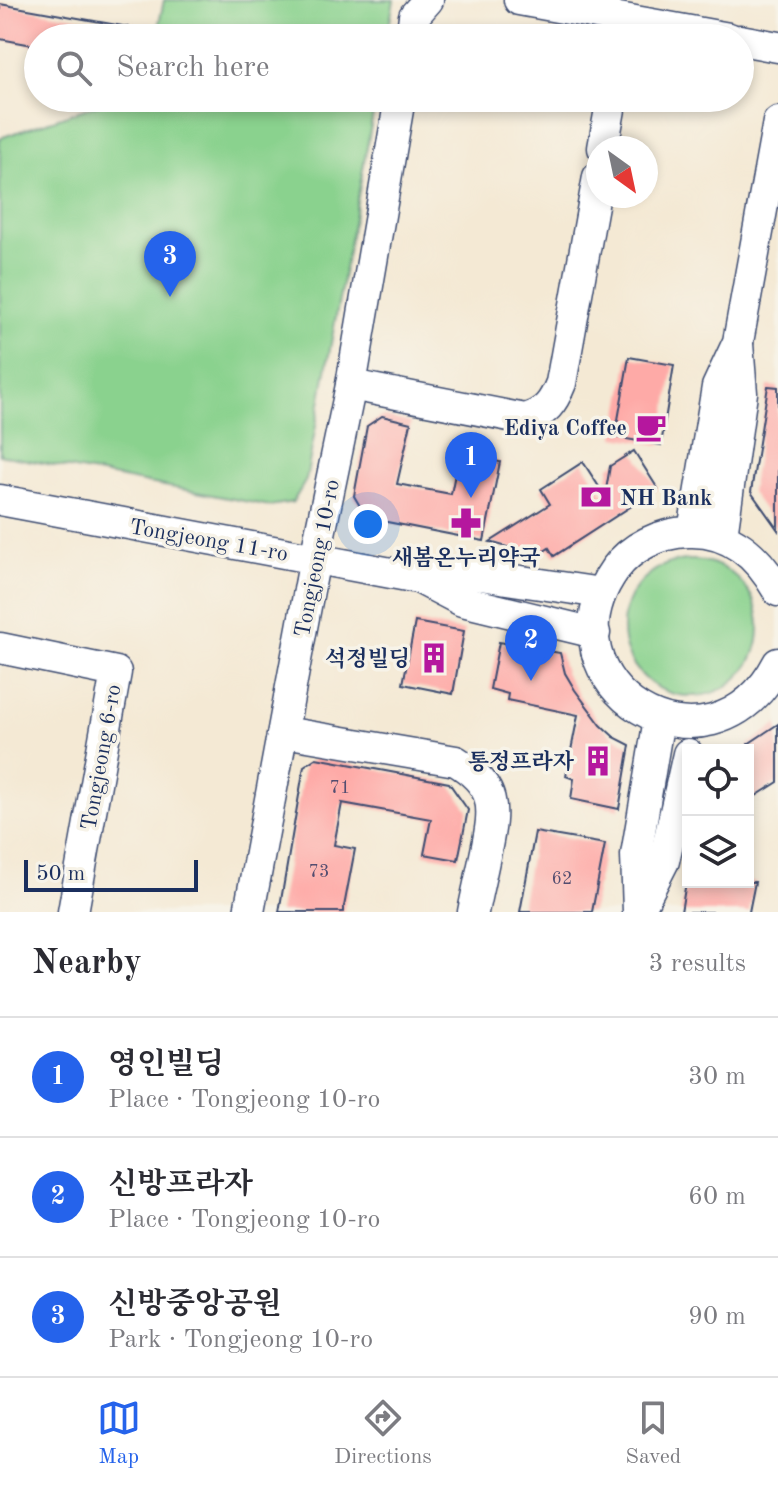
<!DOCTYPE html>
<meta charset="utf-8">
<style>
body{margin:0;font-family:"Old Standard TT","Noto Serif KR",serif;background:#f7f7f7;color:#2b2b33}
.controls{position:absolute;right:24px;bottom:24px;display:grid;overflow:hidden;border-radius:0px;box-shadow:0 4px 12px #0003}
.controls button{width:72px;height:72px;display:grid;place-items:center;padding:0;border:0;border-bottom:2px solid #e1e1e2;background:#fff;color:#2b2b33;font:40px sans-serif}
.compass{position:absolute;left:586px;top:136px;width:72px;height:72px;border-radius:50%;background:#fff;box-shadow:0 4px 12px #0003;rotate:147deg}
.scale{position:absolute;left:24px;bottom:20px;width:174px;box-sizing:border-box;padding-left:8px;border:4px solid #1b2f5e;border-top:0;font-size:22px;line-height:28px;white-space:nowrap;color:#1b2f5e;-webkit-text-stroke:6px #f7f3e8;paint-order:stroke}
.you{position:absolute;left:368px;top:524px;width:28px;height:28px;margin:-20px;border:6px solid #fff;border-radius:50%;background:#1a73e8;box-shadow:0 0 0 12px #1a73e833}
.badge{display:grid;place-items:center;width:52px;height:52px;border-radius:50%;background:#2563eb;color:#fff;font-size:26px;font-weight:700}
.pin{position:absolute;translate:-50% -66px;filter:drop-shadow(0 2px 4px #0008)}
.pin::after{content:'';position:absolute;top:42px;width:28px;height:24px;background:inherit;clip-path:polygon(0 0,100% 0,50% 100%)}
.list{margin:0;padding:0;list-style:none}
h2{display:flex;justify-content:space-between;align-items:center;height:104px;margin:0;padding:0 32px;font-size:34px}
h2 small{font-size:26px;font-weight:400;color:#7c7c81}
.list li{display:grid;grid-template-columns:52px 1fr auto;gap:24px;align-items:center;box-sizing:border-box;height:120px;padding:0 32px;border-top:2px solid #e1e1e2}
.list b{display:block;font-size:30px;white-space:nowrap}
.list p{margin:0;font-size:26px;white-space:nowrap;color:#7c7c81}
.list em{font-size:26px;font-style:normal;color:#7c7c81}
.icon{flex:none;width:44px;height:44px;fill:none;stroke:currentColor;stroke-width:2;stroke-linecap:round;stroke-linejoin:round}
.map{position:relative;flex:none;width:778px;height:912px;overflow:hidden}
.search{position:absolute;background:#fff;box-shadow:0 4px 12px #0003;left:24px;right:24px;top:24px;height:88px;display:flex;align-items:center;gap:20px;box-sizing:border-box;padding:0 28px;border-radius:44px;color:#7c7c81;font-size:30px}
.sheet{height:464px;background:#fff}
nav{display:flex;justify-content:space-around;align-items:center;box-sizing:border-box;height:112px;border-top:2px solid #e1e1e2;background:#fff;font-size:22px;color:#7c7c81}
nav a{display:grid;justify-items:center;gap:4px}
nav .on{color:#2563eb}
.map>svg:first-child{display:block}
.green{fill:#8ad28e;stroke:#528076;stroke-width:2}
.building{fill:#feaaa7}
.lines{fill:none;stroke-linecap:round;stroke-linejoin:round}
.minor-casing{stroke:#3c4b70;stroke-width:33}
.minor{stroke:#fff;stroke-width:30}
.labels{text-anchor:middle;stroke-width:7;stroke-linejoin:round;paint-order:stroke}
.number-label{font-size:18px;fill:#544e70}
.poi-label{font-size:22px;font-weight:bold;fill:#1b2f5e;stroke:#f7f3e8;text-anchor:end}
.street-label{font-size:22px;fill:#1b2f5e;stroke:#f7f3e8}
</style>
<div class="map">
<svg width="778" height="912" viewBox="0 0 778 912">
<rect width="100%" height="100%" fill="#f7f3e8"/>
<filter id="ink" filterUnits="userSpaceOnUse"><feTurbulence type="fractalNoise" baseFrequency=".0125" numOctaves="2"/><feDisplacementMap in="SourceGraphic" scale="16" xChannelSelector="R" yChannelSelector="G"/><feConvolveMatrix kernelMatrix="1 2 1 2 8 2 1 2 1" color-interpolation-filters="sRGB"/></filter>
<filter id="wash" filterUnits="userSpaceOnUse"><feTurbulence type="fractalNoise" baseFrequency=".006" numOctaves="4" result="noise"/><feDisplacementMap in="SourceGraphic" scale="32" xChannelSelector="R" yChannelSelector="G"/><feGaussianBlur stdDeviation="1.8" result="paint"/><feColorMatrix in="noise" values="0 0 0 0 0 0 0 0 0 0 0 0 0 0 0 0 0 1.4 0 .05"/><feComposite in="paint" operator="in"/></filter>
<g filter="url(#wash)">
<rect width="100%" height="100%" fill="#f4e9d4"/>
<g class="green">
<path d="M 164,0 L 394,0 L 387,38 L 156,38 Z"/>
<path d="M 117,98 L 376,98 L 306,480 L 293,502 L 270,506 L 0,455 L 0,138 Z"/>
<circle cx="691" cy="628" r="68"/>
</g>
<g id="blocks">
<g class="building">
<path d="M 0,4 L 134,28 L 133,38 L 38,38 L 38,46 L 0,39 Z"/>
<path d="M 629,357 L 674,365 L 661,445 L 615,437 Z"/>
<path d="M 768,386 L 778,387 L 778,530 L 751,492 Z"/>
<path d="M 382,416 L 411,423 L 397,484 L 451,494 L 459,454 L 500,462 L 484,541 L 367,518 L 354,496 L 367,426 Z"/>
<path d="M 634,451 L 658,489 L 554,556 L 549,548 L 538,555 L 532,547 L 524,552 L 490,542 L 550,504 L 541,489 L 583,462 L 605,496 L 610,466 Z"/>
<path d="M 415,622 L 464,631 L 453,694 L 403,684 Z"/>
<path d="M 499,642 L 560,653 L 565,673 L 575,690 L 601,725 L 614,737 L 630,745 L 619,809 L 571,799 L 574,779 L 566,776 L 578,715 L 507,700 L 508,694 L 490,689 Z"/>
<path d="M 778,724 L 778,782 L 748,801 L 748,744 Z"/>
<path d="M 316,758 L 449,783 L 468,810 L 458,860 L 424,854 L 431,819 L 342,803 L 334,845 L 355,849 L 343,912 L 279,912 L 304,766 Z"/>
<path d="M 535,832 L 605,844 L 592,912 L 520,912 Z"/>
<path d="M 686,882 L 755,882 L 749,912 L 681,912 Z"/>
</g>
</g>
</g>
<g filter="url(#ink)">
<use href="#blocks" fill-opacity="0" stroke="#3c4b70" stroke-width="2"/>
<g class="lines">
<g class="minor-casing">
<g id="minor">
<path d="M 519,0 L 729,38"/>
<path d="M 411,38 L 414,16 L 428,0"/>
<path d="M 740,40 L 778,47"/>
<path d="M 603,148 L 612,98"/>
<path d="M 351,385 L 525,419 C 546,413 553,403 561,383 L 598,177"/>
<path d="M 0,500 L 418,578 L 467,573 L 601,593"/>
<path d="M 693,531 L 717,387 L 738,342 L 778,122"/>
<path d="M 722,536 L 742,393 L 738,344"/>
<path d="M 418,578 L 462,601 L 595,633"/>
<path d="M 778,591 C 759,557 730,530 688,532 C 660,533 631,547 615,569 C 533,684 709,795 778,663"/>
<path d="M 0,648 L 116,672 L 73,912"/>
<path d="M 284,732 L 456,761 C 497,786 495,807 486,851 C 482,871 477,892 473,912"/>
<path d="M 639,910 L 664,861 L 688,754"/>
<path d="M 249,912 L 315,558 L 351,385 L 400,98"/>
<path d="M 638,912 L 636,855 L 659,719"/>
</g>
</g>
<use href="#minor" class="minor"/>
</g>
</g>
<defs>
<g id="cafe-bare" transform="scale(2.4)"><path d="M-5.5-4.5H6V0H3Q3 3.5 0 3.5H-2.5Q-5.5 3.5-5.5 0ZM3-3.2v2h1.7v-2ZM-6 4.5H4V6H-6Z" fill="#b5179e" stroke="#f7f3e8" stroke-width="2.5" paint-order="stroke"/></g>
<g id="bank-bare" transform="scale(2.4)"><path d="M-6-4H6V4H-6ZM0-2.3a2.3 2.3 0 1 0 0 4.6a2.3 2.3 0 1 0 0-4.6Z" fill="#b5179e" stroke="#f7f3e8" stroke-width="2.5" paint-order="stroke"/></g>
<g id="pharmacy-bare" transform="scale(2.4)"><path d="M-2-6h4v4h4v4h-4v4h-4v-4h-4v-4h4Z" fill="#b5179e" stroke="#f7f3e8" stroke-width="2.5" paint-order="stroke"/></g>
<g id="building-bare" transform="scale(2.4)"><path d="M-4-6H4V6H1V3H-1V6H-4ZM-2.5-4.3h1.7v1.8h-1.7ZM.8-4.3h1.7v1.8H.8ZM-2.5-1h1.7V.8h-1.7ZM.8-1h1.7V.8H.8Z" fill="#b5179e" stroke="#f7f3e8" stroke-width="2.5" paint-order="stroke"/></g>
</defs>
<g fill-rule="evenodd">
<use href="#cafe-bare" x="651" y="427"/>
<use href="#bank-bare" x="596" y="497"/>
<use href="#pharmacy-bare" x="466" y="523"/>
<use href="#building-bare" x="434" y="658"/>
<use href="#building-bare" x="598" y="761"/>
</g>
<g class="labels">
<g class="number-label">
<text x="340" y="793">71</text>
<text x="319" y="877">73</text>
<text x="562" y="884">62</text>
</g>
<g class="poi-label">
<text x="627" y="435">Ediya Coffee</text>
<text x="620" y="505" text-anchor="start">NH Bank</text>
<text x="466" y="565" text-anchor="middle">새봄온누리약국</text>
<text x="410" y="666">석정빌딩</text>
<text x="574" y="769">통정프라자</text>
</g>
<g class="street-label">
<text transform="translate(209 539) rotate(10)" y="8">Tongjeong 11-ro</text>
<text transform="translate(316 558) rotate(-79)" y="8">Tongjeong 10-ro</text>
<text transform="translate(100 757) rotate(-80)" y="8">Tongjeong 6-ro</text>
</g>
</g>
</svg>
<div class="controls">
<button><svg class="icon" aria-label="locate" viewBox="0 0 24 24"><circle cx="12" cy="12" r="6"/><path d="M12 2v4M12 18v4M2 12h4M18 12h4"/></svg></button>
<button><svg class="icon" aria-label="layers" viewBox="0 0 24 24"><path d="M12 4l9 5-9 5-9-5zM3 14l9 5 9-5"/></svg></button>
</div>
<svg class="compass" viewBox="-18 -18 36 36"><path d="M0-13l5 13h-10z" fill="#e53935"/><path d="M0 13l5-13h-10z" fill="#7c7c81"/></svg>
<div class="scale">50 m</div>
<div class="you"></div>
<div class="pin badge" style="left:471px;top:498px">1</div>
<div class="pin badge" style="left:531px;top:681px">2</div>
<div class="pin badge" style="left:170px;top:297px">3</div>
<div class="search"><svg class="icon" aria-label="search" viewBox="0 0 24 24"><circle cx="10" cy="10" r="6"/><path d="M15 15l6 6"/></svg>Search here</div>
</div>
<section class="sheet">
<h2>Nearby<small>3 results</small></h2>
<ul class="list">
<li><span class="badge">1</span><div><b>영인빌딩</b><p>Place · Tongjeong 10-ro</p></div><em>30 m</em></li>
<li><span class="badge">2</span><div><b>신방프라자</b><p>Place · Tongjeong 10-ro</p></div><em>60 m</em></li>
<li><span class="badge">3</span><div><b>신방중앙공원</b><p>Park · Tongjeong 10-ro</p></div><em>90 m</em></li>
</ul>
</section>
<nav>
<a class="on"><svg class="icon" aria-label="map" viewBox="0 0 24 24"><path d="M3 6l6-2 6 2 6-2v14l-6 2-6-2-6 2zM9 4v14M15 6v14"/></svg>Map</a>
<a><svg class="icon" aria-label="directions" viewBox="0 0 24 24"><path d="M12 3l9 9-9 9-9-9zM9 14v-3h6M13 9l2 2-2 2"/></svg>Directions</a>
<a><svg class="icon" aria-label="saved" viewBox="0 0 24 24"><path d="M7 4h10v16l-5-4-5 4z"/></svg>Saved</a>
</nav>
